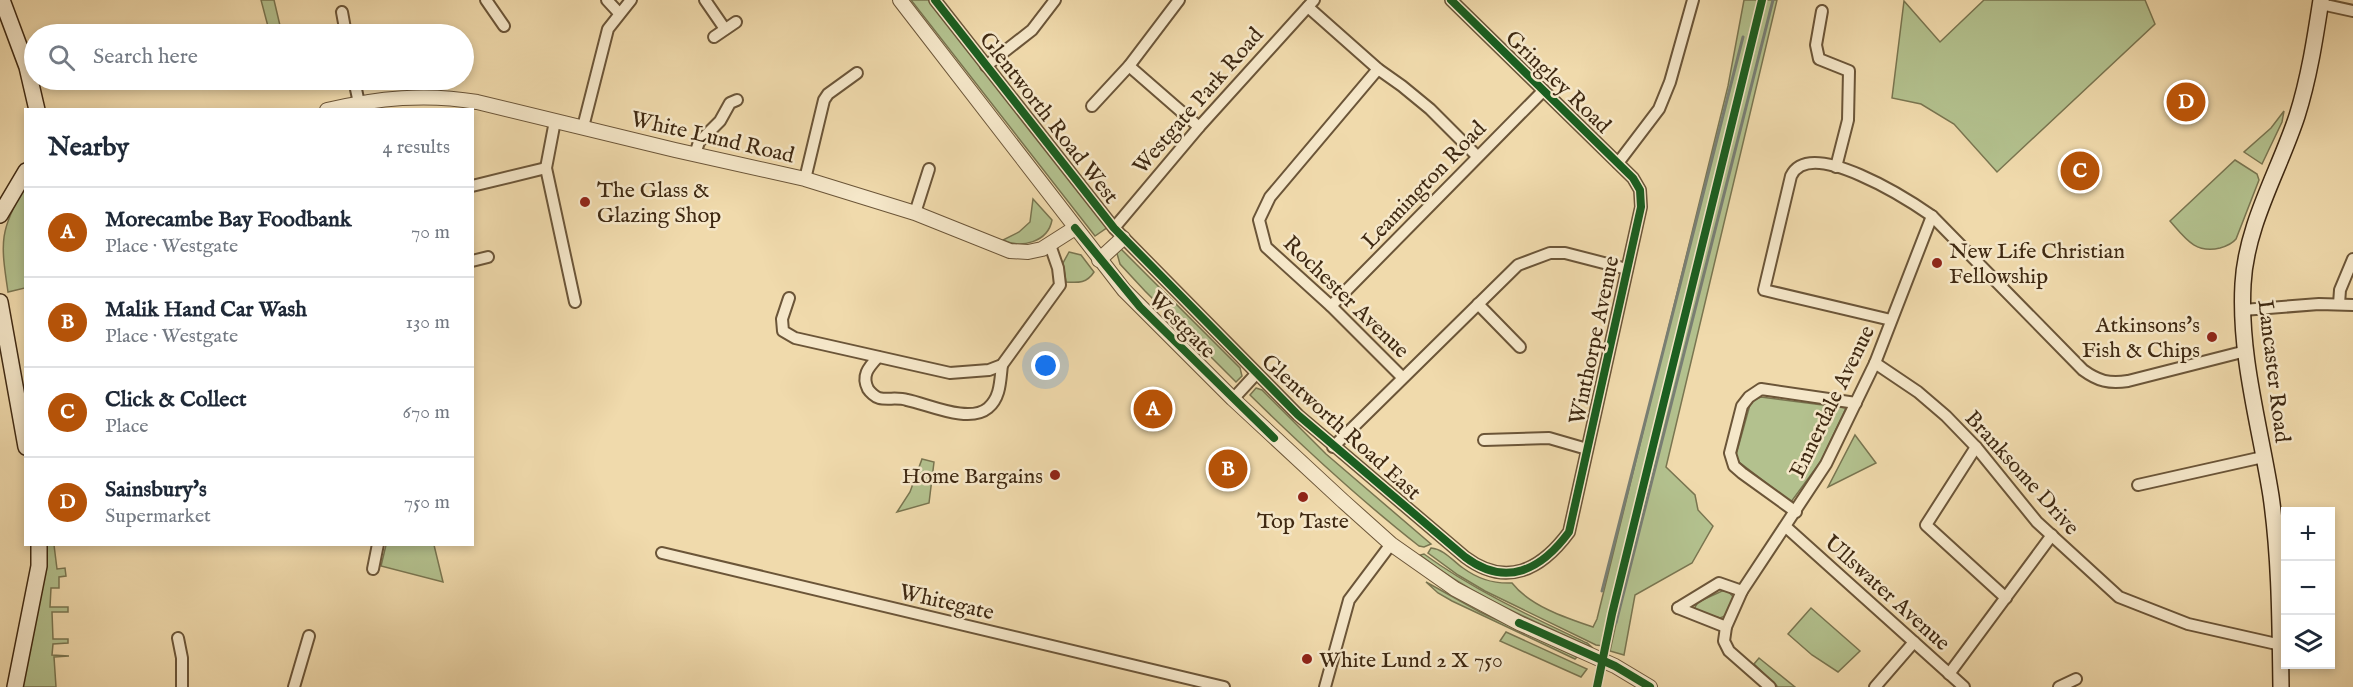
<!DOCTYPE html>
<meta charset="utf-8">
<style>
body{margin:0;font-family:"IM FELL English",serif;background:#f2f2f3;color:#1f2937}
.controls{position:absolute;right:18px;bottom:18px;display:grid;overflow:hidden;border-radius:0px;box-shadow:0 3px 9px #0003}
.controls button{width:54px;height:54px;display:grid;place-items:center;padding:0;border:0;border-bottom:2px solid #e0e1e3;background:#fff;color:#1f2937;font:30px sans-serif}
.you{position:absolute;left:1046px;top:366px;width:21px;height:21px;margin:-15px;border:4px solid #fff;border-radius:50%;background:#1a73e8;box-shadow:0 0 0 9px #1a73e833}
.badge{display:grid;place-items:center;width:39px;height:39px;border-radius:50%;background:#b45309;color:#fff;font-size:20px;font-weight:700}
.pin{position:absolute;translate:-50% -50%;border:3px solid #fff;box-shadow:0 2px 6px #0006}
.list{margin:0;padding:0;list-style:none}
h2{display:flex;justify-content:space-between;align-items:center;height:78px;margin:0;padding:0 24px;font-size:26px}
h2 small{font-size:20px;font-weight:400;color:#747a83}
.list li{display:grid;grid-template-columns:39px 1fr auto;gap:18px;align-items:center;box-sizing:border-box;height:90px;padding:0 24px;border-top:2px solid #e0e1e3}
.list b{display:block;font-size:22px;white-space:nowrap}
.list p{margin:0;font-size:20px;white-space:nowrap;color:#747a83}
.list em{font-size:20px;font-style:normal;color:#747a83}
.icon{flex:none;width:33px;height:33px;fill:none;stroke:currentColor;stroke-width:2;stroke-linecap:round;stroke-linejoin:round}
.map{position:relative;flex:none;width:2353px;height:687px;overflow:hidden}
.search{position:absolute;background:#fff;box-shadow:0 3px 9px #0003;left:24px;top:24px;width:450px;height:66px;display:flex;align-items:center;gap:15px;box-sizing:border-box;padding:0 21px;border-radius:33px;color:#747a83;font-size:22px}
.panel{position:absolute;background:#fff;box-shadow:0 3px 9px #0003;left:24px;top:108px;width:450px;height:438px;border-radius:0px}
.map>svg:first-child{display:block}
.green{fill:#b3c18e;stroke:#797550;stroke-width:1.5}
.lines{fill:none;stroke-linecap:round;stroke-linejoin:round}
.stream{stroke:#797f74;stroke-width:3}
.minor-casing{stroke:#6b5538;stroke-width:14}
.tertiary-casing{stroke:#6b5538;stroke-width:16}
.secondary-casing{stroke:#3f2912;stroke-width:18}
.minor{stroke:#f5e7c9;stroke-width:10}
.tertiary{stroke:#f5e7c9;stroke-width:14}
.secondary{stroke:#f5e7c9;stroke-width:15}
.cycleway-casing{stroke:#f5e7c9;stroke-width:11}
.cycleway{stroke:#1b5e20;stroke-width:8}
.poi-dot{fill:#8f2418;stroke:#f5e7c9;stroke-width:2}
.labels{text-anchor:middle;stroke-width:5;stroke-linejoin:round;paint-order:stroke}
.street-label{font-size:22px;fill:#3f2912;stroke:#f5e7c9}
.poi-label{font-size:22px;fill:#3f2912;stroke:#f5e7c9;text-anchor:start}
</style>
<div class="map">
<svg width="2353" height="687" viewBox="0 0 2353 687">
<rect width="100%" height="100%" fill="#f0daac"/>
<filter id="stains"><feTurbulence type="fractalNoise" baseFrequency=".00333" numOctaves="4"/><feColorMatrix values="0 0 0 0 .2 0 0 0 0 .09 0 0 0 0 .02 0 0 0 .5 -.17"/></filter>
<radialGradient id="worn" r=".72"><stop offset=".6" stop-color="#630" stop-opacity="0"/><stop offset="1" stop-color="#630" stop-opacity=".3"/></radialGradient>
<g class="green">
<path d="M 261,0 L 274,0 L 282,34 L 270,34 Z"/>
<path d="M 911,0 L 929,0 L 1108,227 L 1095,236 Z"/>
<path d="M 1744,0 L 1777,0 L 1666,467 L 1695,495 L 1698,510 L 1713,526 L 1692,563 L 1635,595 L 1624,655 L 1610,651 L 1631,555 L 1743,88 L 1737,88 L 1603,646 L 1596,645 L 1485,591 L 1458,575 L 1428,553 L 1431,548 C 1444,549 1453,561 1463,568 C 1478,579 1494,584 1512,583 C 1530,606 1566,618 1593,627 L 1597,619 L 1728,86 Z"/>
<path d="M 1984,0 L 2145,0 L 2155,24 L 1997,172 L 1954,124 L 1921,104 L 1892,98 L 1904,1 L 1940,42 Z"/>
<path d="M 2284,111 L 2282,122 L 2262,164 L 2244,152 L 2271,128 Z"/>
<path d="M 2235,160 L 2257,174 L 2259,180 L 2236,239 C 2232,244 2227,246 2220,248 C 2195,254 2185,238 2170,221 Z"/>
<path d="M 25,186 L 25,288 L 8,292 C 0,239 0,232 25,186 Z"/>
<path d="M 1033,199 L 1052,220 C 1048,242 1021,249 1003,240 L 1019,232 L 1030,222 Z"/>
<path d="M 1121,249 L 1240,368 L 1242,376 L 1236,382 L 1145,291 L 1120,264 L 1116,250 Z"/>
<path d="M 1069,252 L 1081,255 L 1094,272 C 1087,283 1079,283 1066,282 L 1063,263 Z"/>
<path d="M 1256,388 L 1262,390 L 1326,454 L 1431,544 L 1424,547 L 1419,546 C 1359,499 1304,448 1250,395 Z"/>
<path d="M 1761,397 L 1846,408 L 1821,461 L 1791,502 L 1739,462 L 1736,455 L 1751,401 Z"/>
<path d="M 1855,435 L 1876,463 L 1828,487 Z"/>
<path d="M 922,459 L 934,462 L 929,503 L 897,512 L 910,492 Z"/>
<path d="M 46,545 L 54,545 L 57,569 L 65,568 L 66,576 L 59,577 L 59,588 L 51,588 L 50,607 L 68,607 L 68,612 L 52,612 L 53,639 L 68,639 L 68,643 L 53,644 L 52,655 L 69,656 L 54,657 L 56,687 L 22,687 L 46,568 Z"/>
<path d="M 386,545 L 434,545 L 443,582 L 381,566 Z"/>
<path d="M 1424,554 C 1475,591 1530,616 1587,643 L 1593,648 C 1534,621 1472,596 1420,555 Z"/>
<path d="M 1426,582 L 1480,612 L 1577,657 L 1575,659 L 1452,601 L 1438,593 Z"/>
<path d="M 1722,591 L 1728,591 L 1735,599 L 1725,616 L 1720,618 L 1696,611 L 1695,607 L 1698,602 Z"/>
<path d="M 1811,608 L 1860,651 L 1838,672 L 1812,655 L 1788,634 Z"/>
<path d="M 1506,632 L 1587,669 L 1581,677 L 1500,641 Z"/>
<path d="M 1759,658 L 1795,687 L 1778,687 L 1754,664 Z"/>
</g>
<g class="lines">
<g class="stream">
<path d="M 1602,591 L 1743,37"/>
<path d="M 1616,623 L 1773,0"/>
</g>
<g class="minor-casing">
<g id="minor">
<path d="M 486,0 L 504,26"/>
<path d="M 607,0 L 619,13"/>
<path d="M 705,0 L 725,29"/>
<path d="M 935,0 L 1114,228 L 1298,415 L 1465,557 C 1506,588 1541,570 1569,532 L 1641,207 L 1640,190 L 1633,178 L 1451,0"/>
<path d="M 2321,4 L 2353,11"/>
<path d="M 1308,7 L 1378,69 L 1402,86 L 1430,109 L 1477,156"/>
<path d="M 1822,11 L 1816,45 L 1819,59 L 1849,71 L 1848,120 L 1836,167"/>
<path d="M 342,12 L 346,34"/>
<path d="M 714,37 L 736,22"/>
<path d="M 986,66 L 1032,30 L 1055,0"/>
<path d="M 1129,66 L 1199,127"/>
<path d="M 1378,69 L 1270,197 L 1259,220 L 1266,247 L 1331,306 L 1402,377"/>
<path d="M 354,80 L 359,103"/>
<path d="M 1092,106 L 1129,66 L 1179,0"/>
<path d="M 555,121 L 546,168 L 575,302"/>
<path d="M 583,127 L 608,29 L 631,0"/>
<path d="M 695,154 L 699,142 L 720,121 L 730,103 L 737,100"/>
<path d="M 1618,163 L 1659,109 L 1670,82 L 1693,0"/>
<path d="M 805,179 L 824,100 L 828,94 L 857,73"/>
<path d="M 472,186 L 546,168"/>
<path d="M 915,213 L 929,169"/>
<path d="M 1114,228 L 1199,127 L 1314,0"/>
<path d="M 472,261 L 488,257"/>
<path d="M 789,298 L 782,319 L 783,331 L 795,338 L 950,373 L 989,370 L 1002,365 L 1060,285 L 1058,268 L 1050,245"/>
<path d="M 1478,304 L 1520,347"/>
<path d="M 2339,304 L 2340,290 L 2353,259"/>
<path d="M 1331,306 L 1543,91"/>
<path d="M 2243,310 L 2319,304 L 2353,305"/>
<path d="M 1891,320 L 1764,290 L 1791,176 C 1810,136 1909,200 1932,216 L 2083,370 C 2098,381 2109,384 2128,381 L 2246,351"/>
<path d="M 878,357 C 869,367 861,375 868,389 C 870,392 875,397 879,398 C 887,400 898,397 907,400 C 928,404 969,424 988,408 C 1001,397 1000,380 1002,365"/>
<path d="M 1875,363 L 1918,392 L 1946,416 L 1976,447 L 2037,522 L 2119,597 L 2188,624 L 2281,645"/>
<path d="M 1233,399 L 1256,374"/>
<path d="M 1484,440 L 1549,438 L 1587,449"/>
<path d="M 1333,447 L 1518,265 L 1550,253 L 1565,253 L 1627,269"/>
<path d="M 1976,447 L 1926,525 L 2006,598"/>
<path d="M 2138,485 L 2263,457"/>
<path d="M 1796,512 L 1742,473 L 1734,466 L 1730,453 L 1742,406 L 1749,397 L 1761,389 L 1856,403"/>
<path d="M 1786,527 L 1964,687"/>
<path d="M 662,553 L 1224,687"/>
<path d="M 373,569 L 378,544"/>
<path d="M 1678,608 L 1719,583 L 1742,591"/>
<path d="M 1678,608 L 1726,627"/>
<path d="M 178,638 L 182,658 L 182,687"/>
<path d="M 1949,674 L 2052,535"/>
<path d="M 294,687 L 309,636"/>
<path d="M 1325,687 L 1349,600 L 1391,544"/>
<path d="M 1770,687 L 1729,651 L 1724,641 L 1726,627 L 1742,591 L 1826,464 L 1875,363 L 1932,216"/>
<path d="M 1875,687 L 1914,642"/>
<path d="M 2059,687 L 2076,679"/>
</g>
</g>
<g class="tertiary-casing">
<g id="tertiary">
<path d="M 900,0 L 1124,290 L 1233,399 L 1343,501 L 1391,544 L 1455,589 L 1519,623 L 1615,666 L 1650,687"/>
<path d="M 327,110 C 378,98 426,93 477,102 L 675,150 L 805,179 L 915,213 L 1010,251 L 1028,252 L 1042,249 L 1075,228"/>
<path d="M 1099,260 L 1123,238"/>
</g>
</g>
<g class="secondary-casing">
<g id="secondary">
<path d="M 2,0 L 27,67 L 37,110"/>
<path d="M 0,215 L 26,171"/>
<path d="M 0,302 L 26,447"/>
<path d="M 15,687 L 39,566 L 39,544"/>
<path d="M 2281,687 C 2280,623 2280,559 2271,496 C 2260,426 2239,356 2243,284 C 2246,225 2279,171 2297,116 C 2309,78 2315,39 2321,0"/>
</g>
</g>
<use href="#minor" class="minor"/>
<use href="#tertiary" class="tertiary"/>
<use href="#secondary" class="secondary"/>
<g class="cycleway-casing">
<g id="cycleway">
<path d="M 935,0 L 1114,228 L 1298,415 L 1465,557 C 1506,588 1541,570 1569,532 L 1641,207 L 1640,190 L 1633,178 L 1451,0"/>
<path d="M 1075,228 L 1140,307 L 1274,438"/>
<path d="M 1519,623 L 1615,666 L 1650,687"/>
<path d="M 1597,687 L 1612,614 L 1762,0"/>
</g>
</g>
<use href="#cycleway" class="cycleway"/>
</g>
<g class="poi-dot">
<circle cx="585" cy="202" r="6"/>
<circle cx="1937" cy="263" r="6"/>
<circle cx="2212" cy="337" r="6"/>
<circle cx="1055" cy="475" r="6"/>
<circle cx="1303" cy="497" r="6"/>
<circle cx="1307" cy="659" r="6"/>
</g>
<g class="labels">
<g class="street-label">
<text transform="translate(1559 81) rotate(44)" y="8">Gringley Road</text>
<text transform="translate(1197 100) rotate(-49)" y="8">Westgate Park Road</text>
<text transform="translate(1050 117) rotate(52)" y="8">Glentworth Road West</text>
<text transform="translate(713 136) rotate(13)" y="8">White Lund Road</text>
<text transform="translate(1423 184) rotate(-46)" y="8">Leamington Road</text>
<text transform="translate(1347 296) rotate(44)" y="8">Rochester Avenue</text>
<text transform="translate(1183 324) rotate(45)" y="8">Westgate</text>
<text transform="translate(1593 340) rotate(-78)" y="8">Winthorpe Avenue</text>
<text transform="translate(2275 371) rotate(83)" y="8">Lancaster Road</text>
<text transform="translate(1831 401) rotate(-64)" y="8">Ennerdale Avenue</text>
<text transform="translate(1342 426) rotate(42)" y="8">Glentworth Road East</text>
<text transform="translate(2023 472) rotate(48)" y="8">Branksome Drive</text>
<text transform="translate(1888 592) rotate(42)" y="8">Ullswater Avenue</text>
<text transform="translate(947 601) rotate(13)" y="8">Whitegate</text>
</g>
<g class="poi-label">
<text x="597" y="197">The Glass &amp;<tspan x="597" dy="25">Glazing Shop</tspan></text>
<text x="1949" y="258">New Life Christian<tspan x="1949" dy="25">Fellowship</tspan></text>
<text x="2200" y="332" text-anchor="end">Atkinsons's<tspan x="2200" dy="25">Fish &amp; Chips</tspan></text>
<text x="1043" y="483" text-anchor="end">Home Bargains</text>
<text x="1303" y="528" text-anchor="middle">Top Taste</text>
<text x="1319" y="667">White Lund 2 X 750</text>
</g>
</g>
<rect width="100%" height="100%" filter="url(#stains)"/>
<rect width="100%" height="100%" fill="url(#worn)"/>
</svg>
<div class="controls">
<button>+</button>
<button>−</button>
<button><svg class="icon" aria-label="layers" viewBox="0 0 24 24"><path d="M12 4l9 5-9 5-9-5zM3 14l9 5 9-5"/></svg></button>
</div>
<div class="you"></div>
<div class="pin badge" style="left:1153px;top:409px">A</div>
<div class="pin badge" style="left:1228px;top:469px">B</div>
<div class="pin badge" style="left:2080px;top:171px">C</div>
<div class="pin badge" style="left:2186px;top:102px">D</div>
<div class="search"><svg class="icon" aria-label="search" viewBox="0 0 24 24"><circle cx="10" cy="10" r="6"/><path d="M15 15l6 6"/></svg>Search here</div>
<section class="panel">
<h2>Nearby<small>4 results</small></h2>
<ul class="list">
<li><span class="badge">A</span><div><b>Morecambe Bay Foodbank</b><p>Place · Westgate</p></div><em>70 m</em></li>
<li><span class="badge">B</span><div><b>Malik Hand Car Wash</b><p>Place · Westgate</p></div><em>130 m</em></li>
<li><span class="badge">C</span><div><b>Click &amp; Collect</b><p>Place</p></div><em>670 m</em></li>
<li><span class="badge">D</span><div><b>Sainsbury's</b><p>Supermarket</p></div><em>750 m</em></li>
</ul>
</section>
</div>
